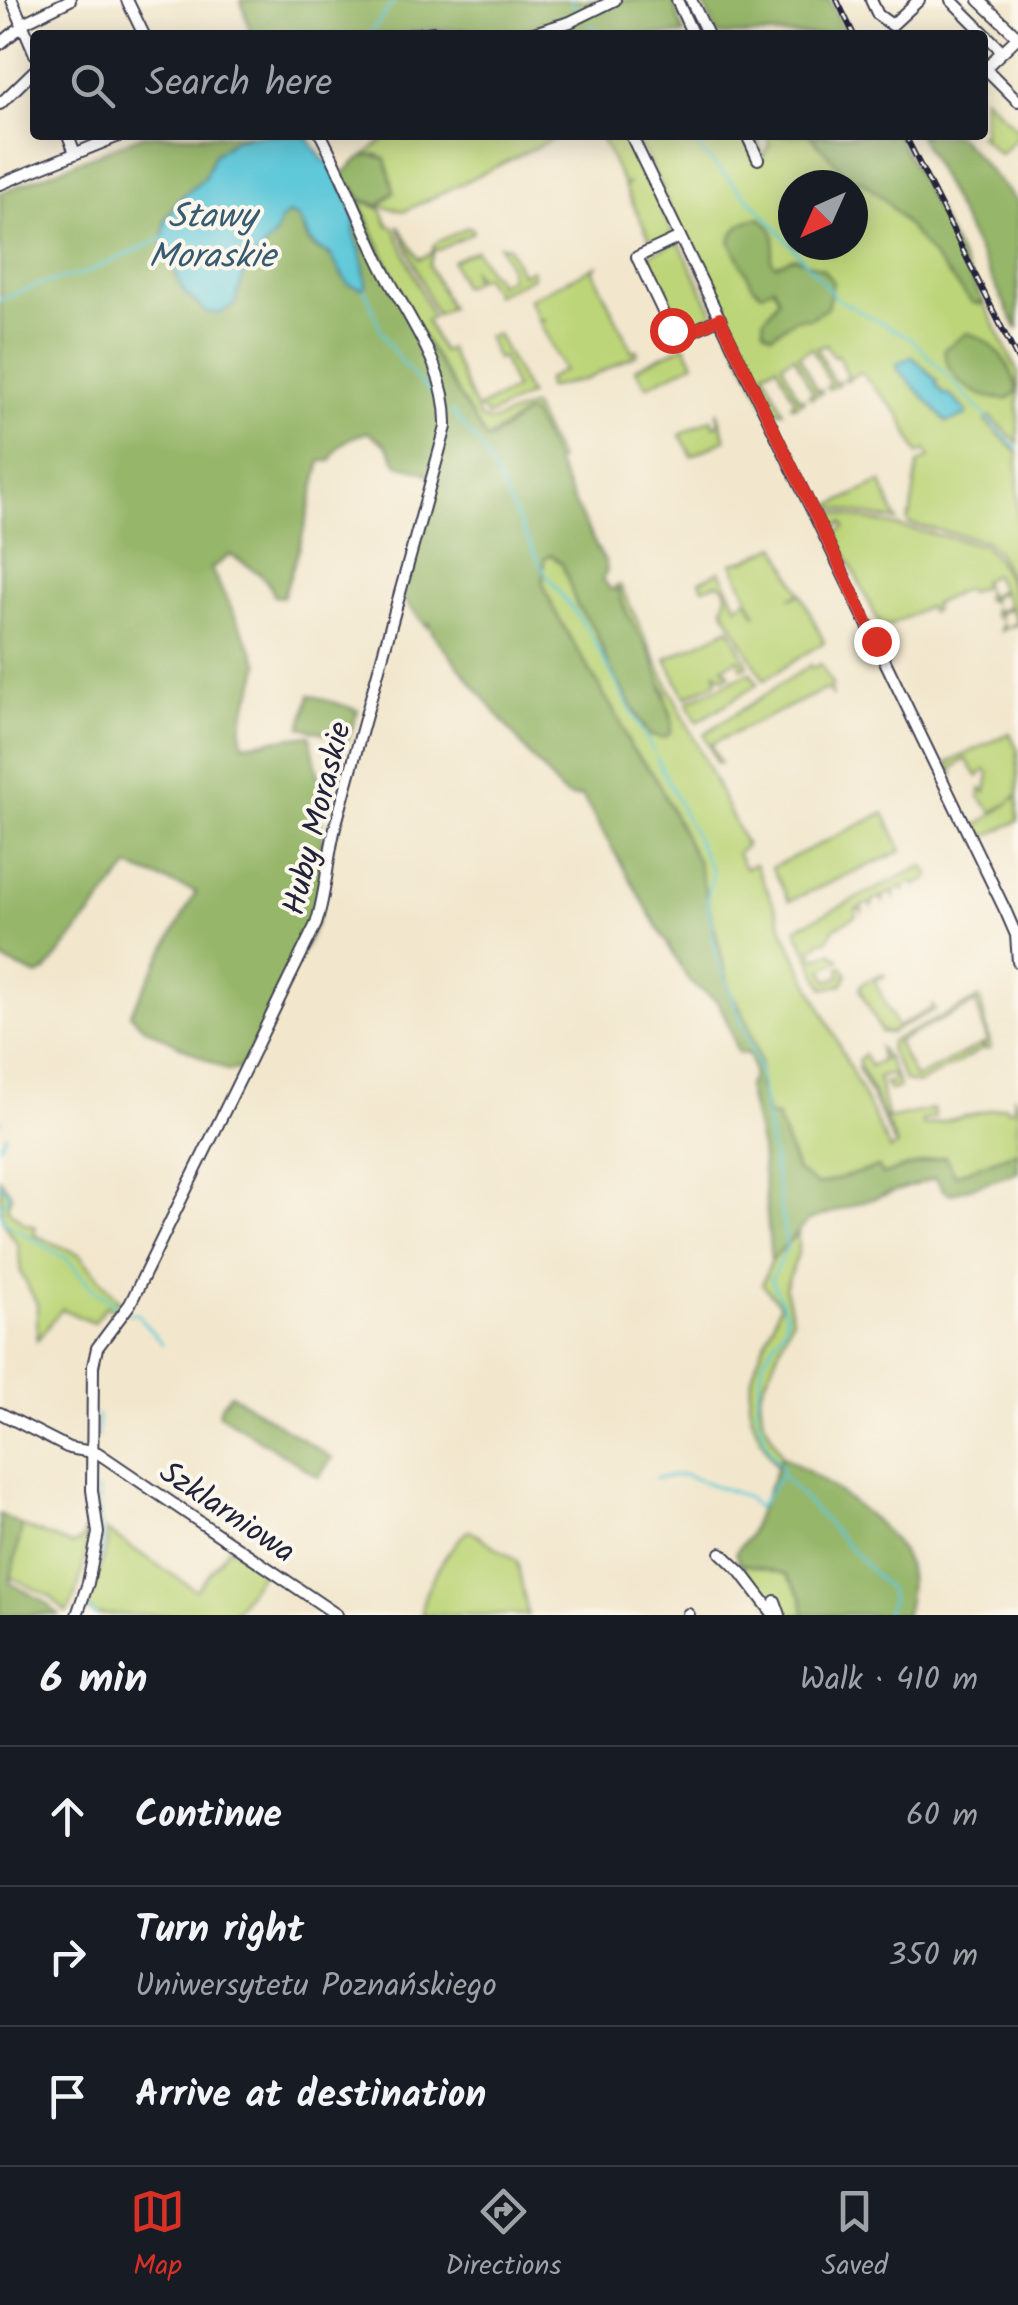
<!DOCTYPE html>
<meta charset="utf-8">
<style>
body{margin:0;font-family:Kalam,sans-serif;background:#20242c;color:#f1f3f6}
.compass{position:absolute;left:778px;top:170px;width:90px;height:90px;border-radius:50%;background:#171b24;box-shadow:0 5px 25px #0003;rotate:225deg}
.stop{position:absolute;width:30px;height:30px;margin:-22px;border:8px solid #d93025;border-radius:50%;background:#fff}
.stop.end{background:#d93025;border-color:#fff;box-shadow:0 2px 10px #0008}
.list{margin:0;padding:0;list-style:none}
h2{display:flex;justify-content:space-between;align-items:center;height:130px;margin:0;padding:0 40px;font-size:42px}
h2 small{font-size:32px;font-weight:400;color:#9ea1a6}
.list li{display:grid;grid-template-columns:65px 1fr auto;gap:30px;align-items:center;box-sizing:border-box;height:140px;padding:0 40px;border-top:2px solid #363941}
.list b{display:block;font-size:38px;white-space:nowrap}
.list p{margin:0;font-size:32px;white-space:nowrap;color:#9ea1a6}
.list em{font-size:32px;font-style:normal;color:#9ea1a6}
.icon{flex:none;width:55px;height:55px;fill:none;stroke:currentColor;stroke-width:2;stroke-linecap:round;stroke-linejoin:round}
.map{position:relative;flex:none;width:1018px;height:1615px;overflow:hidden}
.search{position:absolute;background:#171b24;box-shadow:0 5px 25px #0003;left:30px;right:30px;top:30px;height:110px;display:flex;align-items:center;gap:25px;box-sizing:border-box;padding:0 35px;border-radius:10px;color:#9ea1a6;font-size:38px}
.sheet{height:550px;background:#171b24}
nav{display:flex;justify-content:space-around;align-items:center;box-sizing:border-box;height:140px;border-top:2px solid #363941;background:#171b24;font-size:28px;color:#9ea1a6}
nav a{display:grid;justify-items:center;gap:5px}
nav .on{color:#d93025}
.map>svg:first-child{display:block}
.green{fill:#bdd579;stroke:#707c5a;stroke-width:2.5;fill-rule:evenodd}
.forest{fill:#96b669;stroke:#5c6c52;stroke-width:2.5}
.water{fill:#5ec8d9;stroke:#40758a;stroke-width:2.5}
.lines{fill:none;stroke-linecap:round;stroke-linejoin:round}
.stream{stroke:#5ec8d9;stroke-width:2.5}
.minor-casing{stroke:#414051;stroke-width:14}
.minor{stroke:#fff;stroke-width:10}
.rail-casing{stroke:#22223b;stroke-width:6}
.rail{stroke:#fbf7ec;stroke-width:2.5;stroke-dasharray:8;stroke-linecap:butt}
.route{stroke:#d93025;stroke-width:12}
.labels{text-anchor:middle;stroke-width:8;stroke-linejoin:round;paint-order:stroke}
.street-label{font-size:32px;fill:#22223b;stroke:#fbf7ec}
.water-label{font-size:35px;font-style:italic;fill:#375c72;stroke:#fbf7ec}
</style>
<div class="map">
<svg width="1018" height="1615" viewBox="0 0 1018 1615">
<rect width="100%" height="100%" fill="#fbf7ec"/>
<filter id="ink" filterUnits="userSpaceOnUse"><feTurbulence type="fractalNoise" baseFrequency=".01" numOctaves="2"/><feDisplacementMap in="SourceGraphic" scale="20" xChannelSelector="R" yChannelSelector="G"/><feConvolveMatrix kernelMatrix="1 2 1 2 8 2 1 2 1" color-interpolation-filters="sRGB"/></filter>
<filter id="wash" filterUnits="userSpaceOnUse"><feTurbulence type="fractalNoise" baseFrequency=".0048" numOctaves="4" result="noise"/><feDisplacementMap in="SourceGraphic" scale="40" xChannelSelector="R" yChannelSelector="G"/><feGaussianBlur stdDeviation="2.25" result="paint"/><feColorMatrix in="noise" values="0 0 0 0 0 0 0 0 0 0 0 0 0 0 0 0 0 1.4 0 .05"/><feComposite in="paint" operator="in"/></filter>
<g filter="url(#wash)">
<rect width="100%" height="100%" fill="#f2e7cd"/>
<g class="green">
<path d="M 983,96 L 1018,130 L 1018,136 L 1000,155 L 979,135 L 983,135 Z"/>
<path d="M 389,135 L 561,135 L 405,211 L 379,206 L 394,192 L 386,159 L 376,154 L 364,156 Z"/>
<path d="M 627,135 L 673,234 L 646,250 L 651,241 L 624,186 L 630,183 L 624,185 L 600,136 Z"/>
<path d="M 634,135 L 757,135 L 763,157 L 770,145 L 766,135 L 810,135 L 850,179 L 864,182 L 886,201 L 979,305 L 984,303 L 1018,373 L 1018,444 L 991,417 L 986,421 L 1018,453 L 1018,596 L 997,552 L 986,541 L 909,524 L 907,520 L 911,512 L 918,464 L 930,457 L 926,450 L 918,454 L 900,415 L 860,372 L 846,381 L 843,379 L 848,376 L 838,355 L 833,356 L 826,344 L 817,348 L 834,382 L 839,381 L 839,384 L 829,389 L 826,387 L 830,384 L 812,348 L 799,355 L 817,391 L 821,389 L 822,393 L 811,398 L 809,395 L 813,393 L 794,356 L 782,363 L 799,399 L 804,398 L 804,401 L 794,406 L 791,404 L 795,401 L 777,365 L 764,371 L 783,411 L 769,413 L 661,190 L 663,188 ZM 793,185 L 853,185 L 853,245 L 793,245 Z"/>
<path d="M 352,184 L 362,201 L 381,209 L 388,225 L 394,227 L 432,317 L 426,320 L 442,352 L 449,349 L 480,418 L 491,422 L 532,406 L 559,460 L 553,463 L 550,451 L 525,413 L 486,439 L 416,326 Z"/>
<path d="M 398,225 L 419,259 L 432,253 L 434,244 L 468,227 L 472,228 L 473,232 L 439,250 L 435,249 L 429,265 L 450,308 L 436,315 Z"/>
<path d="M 674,243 L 680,244 L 713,312 L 710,318 L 685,331 L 648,255 Z"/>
<path d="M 499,245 L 509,247 L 521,274 L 532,269 L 533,277 L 495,295 L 484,277 L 477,279 L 471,268 L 474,281 L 462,287 L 452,261 L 476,250 L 489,272 L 496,277 L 497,284 L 510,278 L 509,266 Z"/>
<path d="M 596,266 L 593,271 L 632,351 L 637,350 L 637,354 L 587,379 L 547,388 L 547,379 L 564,370 L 540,323 L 546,319 L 539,320 L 529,299 Z"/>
<path d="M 497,334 L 529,395 L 488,416 L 479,408 L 515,389 L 502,357 L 497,359 L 487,337 Z"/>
<path d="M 685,345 L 694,363 L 647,386 L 635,369 Z"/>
<path d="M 717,411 L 726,439 L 692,456 L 680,435 L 711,419 L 714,426 L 719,424 Z"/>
<path d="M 881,482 L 897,521 L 828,507 Z"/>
<path d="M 827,511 L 984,545 C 1004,562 1018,599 1018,624 L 1000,631 L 1002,624 L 1005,629 L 1017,622 L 1010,608 L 998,614 L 1000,619 L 993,615 L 994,608 L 997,612 L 1009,606 L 1002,592 L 990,597 L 992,602 L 985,599 L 986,591 L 989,596 L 1001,590 L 994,575 L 982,581 L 984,586 L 968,593 L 965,589 L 932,605 L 934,610 L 930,612 L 927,607 L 882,629 L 835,533 L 845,528 L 843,523 L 834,527 Z"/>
<path d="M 777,546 L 800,593 L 790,598 L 801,594 L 824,642 L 764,680 L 723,608 L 727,595 L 725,587 L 717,583 L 703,588 L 700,581 L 720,571 L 737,606 L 747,599 L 756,615 L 732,563 L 746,560 Z"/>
<path d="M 551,554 L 562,564 L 577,606 L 595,630 L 609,667 L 645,730 L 672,716 L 666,702 L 666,691 L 655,673 L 653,657 L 634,628 L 615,587 L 620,585 L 746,846 L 737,853 L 745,868 L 755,864 L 778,913 L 784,932 L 890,1150 L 896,1147 L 857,1066 L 898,1147 L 858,1061 L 864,1054 L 870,1066 L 881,1061 L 879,1048 L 886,1057 L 882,1060 L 887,1058 L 899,1084 L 898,1088 L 890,1090 L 884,1083 L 894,1081 L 892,1074 L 878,1078 L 888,1119 L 933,1109 L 935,1117 L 922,1121 L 924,1126 L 1006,1106 L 1008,1110 L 1014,1108 L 1014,1095 L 1018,1107 L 1018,1151 L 954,1175 L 944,1156 L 881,1175 L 878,1167 L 817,1185 L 797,1171 L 777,1117 L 768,1116 L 759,1086 L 760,1062 L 740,1007 L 731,993 L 698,863 L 654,775 L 631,748 L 621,723 L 554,610 L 543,583 L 544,559 Z"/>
<path d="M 730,628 L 748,666 L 742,669 L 739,659 L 723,667 L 730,675 L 723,678 L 716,672 L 717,682 L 685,697 L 666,659 Z"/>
<path d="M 821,664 L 833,687 L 830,689 L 833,697 L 828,690 L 824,690 L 711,744 L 720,763 L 717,764 L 704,734 L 811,665 L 813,668 Z"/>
<path d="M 750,672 L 758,684 L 697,722 L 687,702 Z"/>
<path d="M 1010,733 L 1018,750 L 1018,795 L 1011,801 L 1018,797 L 1018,821 L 987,836 L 981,834 L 977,826 L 1010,802 L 993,812 L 979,797 L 981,789 L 986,792 L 989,773 L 985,770 L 978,777 L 966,759 L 953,768 L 953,777 L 947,763 Z"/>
<path d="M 884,813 L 902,851 L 789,901 L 772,867 Z"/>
<path d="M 923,866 L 930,874 L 928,879 L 915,886 L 913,882 L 905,885 L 904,891 L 902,887 L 894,891 L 894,897 L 891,892 L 884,896 L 883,902 L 880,897 L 873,901 L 872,907 L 870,903 L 862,906 L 862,912 L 859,908 L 856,909 L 856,916 L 834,928 L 828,940 L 819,942 L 819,945 L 811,949 L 816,959 L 832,952 L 840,960 L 823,969 L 828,981 L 840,976 L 839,967 L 842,966 L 847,974 L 843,984 L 824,989 L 796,928 Z"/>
<path d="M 883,973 L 885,976 L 874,980 L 897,1027 L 932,1008 L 932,1004 L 935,1010 L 890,1033 L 881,1032 L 860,989 L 863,983 Z"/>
<path d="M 980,998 L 991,1048 L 986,1050 L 983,1044 L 988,1042 L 976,1003 L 897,1042 L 915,1078 L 981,1045 L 983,1049 L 918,1084 L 905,1081 L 889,1049 L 891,1041 Z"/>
<path d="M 0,1179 L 11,1195 L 7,1208 L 24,1223 L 36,1227 L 34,1235 L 79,1254 L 124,1307 L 118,1312 L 106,1306 L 93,1323 L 62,1309 L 37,1340 L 37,1304 L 21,1273 L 18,1244 C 0,1223 0,1209 0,1179 Z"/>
<path d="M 798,1232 L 798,1254 L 785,1288 L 792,1318 L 760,1394 L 762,1416 L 782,1456 L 776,1466 C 766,1447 750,1423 749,1401 C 749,1367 770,1336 780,1304 L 762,1284 L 771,1261 Z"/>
<path d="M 22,1526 L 72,1545 L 82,1540 L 86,1526 C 88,1554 81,1587 67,1613 L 51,1597 L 11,1577 Z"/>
<path d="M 469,1530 L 517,1561 L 528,1615 L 422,1615 C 419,1592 451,1544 469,1530 Z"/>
<path d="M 106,1531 L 196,1590 L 230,1547 L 264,1569 L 232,1615 L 95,1615 L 87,1608 L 107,1545 Z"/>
<path d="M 740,1563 L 786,1574 L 802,1598 L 804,1615 L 780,1615 Z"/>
</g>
<g class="forest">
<path d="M 241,0 L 606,0 L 586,12 L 522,31 L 432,29 L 395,35 L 251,35 Z"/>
<path d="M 621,0 L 673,0 L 684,35 L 549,35 L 552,30 Z"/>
<path d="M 702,0 L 830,0 L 847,35 L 717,35 Z"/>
<path d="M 144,135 L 257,135 L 235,139 L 214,155 L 204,179 L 178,200 L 165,221 L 163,243 L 184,292 L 207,313 L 239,285 L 256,253 L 275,234 L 279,221 L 288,214 L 297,216 C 303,225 303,232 308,240 C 318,258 332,244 342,276 L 366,284 L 361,252 L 355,239 L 354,212 L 340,177 C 355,163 362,148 386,159 L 394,191 L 379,206 L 363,200 L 352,185 L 416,326 L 486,439 L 491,439 L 525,413 L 530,413 L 537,424 C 560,470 579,517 605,562 L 607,570 L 603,579 L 610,589 L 619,590 C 623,614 639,632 650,653 C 658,668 662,688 667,704 C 671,716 674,721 670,734 L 664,738 L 650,736 L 609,667 L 595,630 L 577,606 L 562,564 L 551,555 L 544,559 L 543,583 L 554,610 L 621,723 L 631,748 L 654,775 L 698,863 L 731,993 L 747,1021 L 760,1062 L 759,1086 L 768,1116 L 777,1117 L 797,1171 L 817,1185 L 879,1167 L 882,1175 L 945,1156 L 955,1175 L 1018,1151 L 1018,1172 L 951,1194 L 944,1191 L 935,1178 L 809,1220 L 771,1261 L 761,1149 L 747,1087 C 756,1075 754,1068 748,1054 L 738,1053 C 732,1039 725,1008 716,1001 C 708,993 698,989 689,981 L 582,796 C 559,803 553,776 537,764 L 433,634 L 429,623 L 427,627 L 403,599 L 436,482 L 424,472 L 398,464 L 386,445 L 368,432 C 350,437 337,443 331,461 L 321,461 L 299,549 L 283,597 L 274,596 C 269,576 247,565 230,555 L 211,569 L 259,663 C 257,693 236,712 243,744 L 310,735 L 322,794 L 318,805 L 323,843 L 318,850 L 317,862 L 325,878 L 317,922 L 246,1067 L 229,1071 L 143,1027 L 130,1014 L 196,892 L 129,867 L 46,971 L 38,976 L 0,959 L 0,193 Z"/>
<path d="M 810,135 L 897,135 L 984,303 L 972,303 L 886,201 L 864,182 L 850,179 Z"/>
<path d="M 919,135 L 957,135 L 1018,203 L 1018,330 Z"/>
<path d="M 761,218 C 779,234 775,237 771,259 L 775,265 L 794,257 L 823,269 L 833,282 L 827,308 L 811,318 L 795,319 L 772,335 L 764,330 L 763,320 L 779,299 L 773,287 L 762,293 L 753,286 L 730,241 C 737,224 743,220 761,218 Z"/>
<path d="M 967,333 C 993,339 1013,366 1017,391 L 1009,399 C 979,401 947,381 944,349 Z"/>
<path d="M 310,695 L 358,710 L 348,740 L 301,727 Z"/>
<path d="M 231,1394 L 332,1458 L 319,1477 L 219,1414 L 221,1406 Z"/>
<path d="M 782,1456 C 816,1475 893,1524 906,1561 C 912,1578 909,1599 905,1615 L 804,1615 L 802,1598 L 786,1574 L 740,1563 L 735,1553 L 748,1537 Z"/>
<path d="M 0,1514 L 22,1526 L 10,1583 L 44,1601 L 59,1615 L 0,1615 Z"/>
</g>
<g class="water">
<path d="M 257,135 L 306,135 L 323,160 L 333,165 L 354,212 L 355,239 L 361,252 L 366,284 L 363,289 L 348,284 L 329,253 C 307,247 309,233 297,217 L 288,214 L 280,221 L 276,234 L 246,269 L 234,305 L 221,313 L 207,313 L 184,292 L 163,243 L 165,221 L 178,200 L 204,179 L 214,155 L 235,139 Z"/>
<path d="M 912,356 L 937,381 L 936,385 L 945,395 L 949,394 L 967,412 L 966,416 L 947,422 L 897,368 L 898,363 Z"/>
</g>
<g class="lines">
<g class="stream">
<path d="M 570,0 L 579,10"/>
<path d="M 592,25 L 600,35"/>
<path d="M 369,35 L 395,0"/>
<path d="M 685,135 L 767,217 L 837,299 L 913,340 L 1018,450"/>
<path d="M 364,289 C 372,302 373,312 379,326 C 391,355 417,381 440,401"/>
<path d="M 0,300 L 40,284 L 83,274 L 166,237"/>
<path d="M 452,412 L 481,447 L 543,570 L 588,630 L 653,751"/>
<path d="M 656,757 L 713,873 L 707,898 L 717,955 L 758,1066 L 787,1248 L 771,1279 L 786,1313 L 785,1325 L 763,1361 L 756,1411"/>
<path d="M 0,1119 L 2,1123"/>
<path d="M 0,1146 L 6,1134"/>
<path d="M 0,1183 L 9,1195 L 0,1207"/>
<path d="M 0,1210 L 6,1223 L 67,1259 L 94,1290 L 120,1308"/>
<path d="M 129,1314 L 136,1313 L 162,1344"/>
<path d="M 757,1415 L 770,1451 L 782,1468 L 781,1474 L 889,1590 L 892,1599 L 885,1615"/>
<path d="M 97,1437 L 98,1415"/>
<path d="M 655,1478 L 684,1475 L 745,1496 L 757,1507"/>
<path d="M 759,1507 L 780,1476"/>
<path d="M 96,1569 L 103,1545 L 97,1489"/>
<path d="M 86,1606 L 96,1615"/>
</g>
</g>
</g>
<g filter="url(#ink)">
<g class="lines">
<g class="minor-casing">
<g id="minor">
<path d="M 12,0 L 35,54"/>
<path d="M 127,0 L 144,35"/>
<path d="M 677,0 L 693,35"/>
<path d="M 691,0 L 708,35"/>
<path d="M 871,0 L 878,15 L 892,25 L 919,0"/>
<path d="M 951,0 L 1002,51"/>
<path d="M 979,0 L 1018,37"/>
<path d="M 21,24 L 70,0"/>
<path d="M 411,35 L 433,32 L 496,35"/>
<path d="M 527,35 L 570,22 L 615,0"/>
<path d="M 1018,37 L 985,68 L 1018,101"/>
<path d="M 0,44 L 22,26"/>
<path d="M 0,104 L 35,70"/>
<path d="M 68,135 L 75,153"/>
<path d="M 631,135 L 1006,912 L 1016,935 L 1018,962"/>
<path d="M 747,135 L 758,159"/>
<path d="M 0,184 L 121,135"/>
<path d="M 680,237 L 637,257 L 676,339 L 720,318"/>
<path d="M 0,1413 L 69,1448 L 98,1453 L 337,1615"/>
<path d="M 721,1553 L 742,1573 L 774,1615"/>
<path d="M 775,1601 L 780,1615"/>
<path d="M 688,1614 L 689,1615"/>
<path d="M 77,1615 L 88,1583 L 98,1533 L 92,1490 L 93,1366 L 97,1348 L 130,1304 L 316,924 C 327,891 327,855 337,820 L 446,427 C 448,363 402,312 377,256 C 358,215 342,175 321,135"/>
</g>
</g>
<use href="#minor" class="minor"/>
<g class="rail-casing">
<g id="rail">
<path d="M 837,0 L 854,35"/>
<path d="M 905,135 L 1018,360"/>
</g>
</g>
<use href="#rail" class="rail"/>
</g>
</g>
<g class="lines" filter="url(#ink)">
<path class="route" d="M 672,330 L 676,339 L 720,318 L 876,641"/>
</g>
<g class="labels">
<g class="street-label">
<text transform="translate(316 818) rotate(-76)" y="11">Huby Moraskie</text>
<text transform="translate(228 1511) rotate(34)" y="11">Szklarniowa</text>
</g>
<g class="water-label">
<text x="212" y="227">Stawy<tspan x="212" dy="40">Moraskie</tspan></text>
</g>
</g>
</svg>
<svg class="compass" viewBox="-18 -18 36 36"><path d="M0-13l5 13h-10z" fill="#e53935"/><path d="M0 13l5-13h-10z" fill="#9ea1a6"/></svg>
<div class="stop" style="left:672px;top:330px"></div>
<div class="stop end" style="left:876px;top:641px"></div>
<div class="search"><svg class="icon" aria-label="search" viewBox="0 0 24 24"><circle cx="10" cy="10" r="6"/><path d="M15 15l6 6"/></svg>Search here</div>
</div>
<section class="sheet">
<h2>6 min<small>Walk · 410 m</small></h2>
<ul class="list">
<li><svg class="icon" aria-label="ahead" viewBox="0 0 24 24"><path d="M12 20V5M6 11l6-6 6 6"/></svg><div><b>Continue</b></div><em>60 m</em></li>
<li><svg class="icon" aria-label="right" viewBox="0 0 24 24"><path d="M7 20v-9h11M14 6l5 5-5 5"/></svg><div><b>Turn right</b><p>Uniwersytetu Poznańskiego</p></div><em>350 m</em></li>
<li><svg class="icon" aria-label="arrive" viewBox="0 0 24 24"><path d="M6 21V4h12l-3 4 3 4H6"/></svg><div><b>Arrive at destination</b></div></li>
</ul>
</section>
<nav>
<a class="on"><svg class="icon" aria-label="map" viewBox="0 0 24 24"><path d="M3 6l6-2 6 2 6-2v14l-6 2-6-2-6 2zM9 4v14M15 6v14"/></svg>Map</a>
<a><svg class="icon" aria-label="directions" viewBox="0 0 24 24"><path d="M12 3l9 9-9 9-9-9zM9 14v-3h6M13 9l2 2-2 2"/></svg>Directions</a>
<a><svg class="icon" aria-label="saved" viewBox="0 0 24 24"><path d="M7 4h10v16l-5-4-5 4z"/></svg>Saved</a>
</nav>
